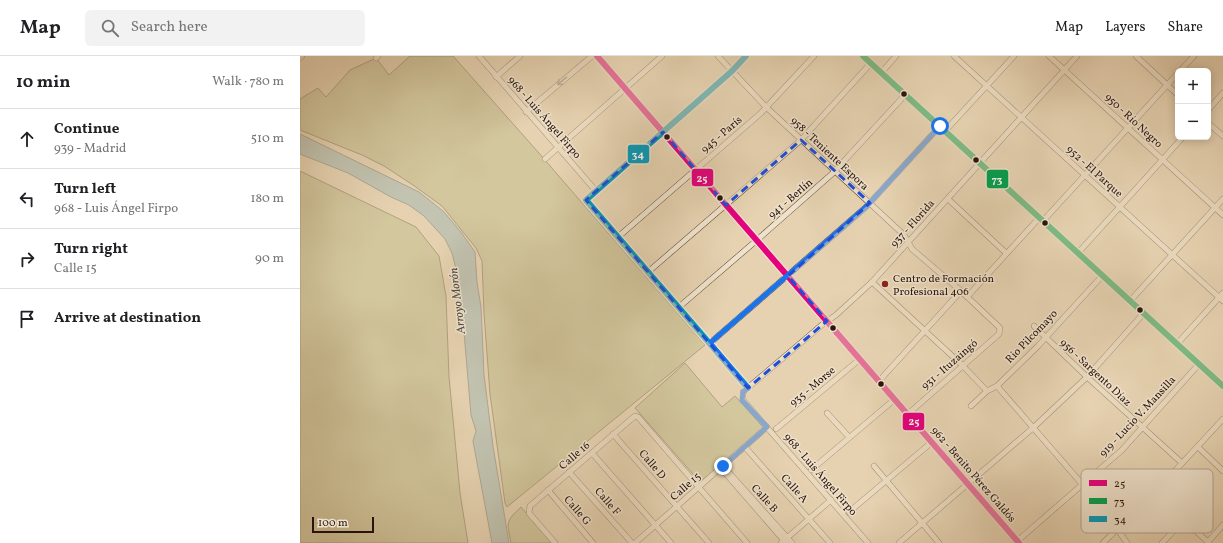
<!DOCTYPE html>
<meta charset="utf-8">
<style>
body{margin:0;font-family:Vollkorn,serif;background:#f2f2f2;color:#202124}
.controls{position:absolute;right:12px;top:12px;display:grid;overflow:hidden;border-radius:6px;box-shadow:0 2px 10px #0003}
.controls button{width:36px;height:36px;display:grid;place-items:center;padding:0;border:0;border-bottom:1px solid #e0e0e0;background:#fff;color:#202124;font:20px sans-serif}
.scale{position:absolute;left:12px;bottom:10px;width:62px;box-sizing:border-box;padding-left:4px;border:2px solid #29130b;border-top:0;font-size:11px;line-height:14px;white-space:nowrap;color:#29130b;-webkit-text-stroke:3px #efe2cc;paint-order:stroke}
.stop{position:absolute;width:12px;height:12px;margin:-9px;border:3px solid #1a73e8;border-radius:50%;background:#fff}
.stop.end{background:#1a73e8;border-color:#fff;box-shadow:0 1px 4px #0008}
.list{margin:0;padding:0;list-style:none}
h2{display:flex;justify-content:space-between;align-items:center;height:52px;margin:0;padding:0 16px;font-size:17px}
h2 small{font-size:13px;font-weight:400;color:#757577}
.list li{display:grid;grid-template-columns:26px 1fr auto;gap:12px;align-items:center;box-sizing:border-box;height:60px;padding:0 16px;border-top:1px solid #e0e0e0}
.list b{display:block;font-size:15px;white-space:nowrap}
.list p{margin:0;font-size:13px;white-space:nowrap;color:#757577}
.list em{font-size:13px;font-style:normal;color:#757577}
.icon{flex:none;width:22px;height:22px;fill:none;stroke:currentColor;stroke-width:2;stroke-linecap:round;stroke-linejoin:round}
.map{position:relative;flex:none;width:923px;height:487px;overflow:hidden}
header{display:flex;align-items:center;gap:24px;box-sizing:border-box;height:56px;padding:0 20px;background:#fff;border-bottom:1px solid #e0e0e0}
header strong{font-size:19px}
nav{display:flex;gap:22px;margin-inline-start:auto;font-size:14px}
.search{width:280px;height:36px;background:#f2f2f2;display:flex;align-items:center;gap:10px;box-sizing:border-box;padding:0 14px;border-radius:6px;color:#757577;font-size:15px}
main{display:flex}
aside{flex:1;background:#fff}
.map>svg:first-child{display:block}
.green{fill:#bdba87;stroke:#736649}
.water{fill:#99b5b5;stroke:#6c7471}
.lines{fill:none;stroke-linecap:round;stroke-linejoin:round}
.minor-casing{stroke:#584334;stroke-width:6}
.secondary-casing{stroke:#29130b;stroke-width:8}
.minor{stroke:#efe2cc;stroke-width:5}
.secondary{stroke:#efe2cc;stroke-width:7}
.bus-1-casing{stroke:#efe2cc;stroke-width:9}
.bus-2-casing{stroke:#efe2cc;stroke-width:9}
.bus-3-casing{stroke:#efe2cc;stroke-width:9}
.bus-1{stroke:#e5007d;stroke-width:6}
.bus-2{stroke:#029f4e;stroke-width:6}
.bus-3{stroke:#049aba;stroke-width:6}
.oneway{stroke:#968575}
.route{stroke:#1a73e8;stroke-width:5}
.marked{fill:none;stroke:#1d4ed8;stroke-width:3;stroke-dasharray:8 5;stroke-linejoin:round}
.bus-dot{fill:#29130b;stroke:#efe2cc;stroke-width:1.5}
.poi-dot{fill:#8f2418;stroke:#efe2cc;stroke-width:1.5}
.labels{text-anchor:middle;stroke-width:3;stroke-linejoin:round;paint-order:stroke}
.street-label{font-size:11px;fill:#29130b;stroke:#efe2cc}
.poi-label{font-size:11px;fill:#29130b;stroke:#efe2cc;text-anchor:start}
.water-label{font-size:12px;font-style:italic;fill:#504c46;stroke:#efe2cc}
.key{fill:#efe2cc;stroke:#b4a492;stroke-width:1}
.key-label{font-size:11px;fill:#29130b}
.line-badge{stroke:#efe2cc;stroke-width:1.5}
.badge-label{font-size:11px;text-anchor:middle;font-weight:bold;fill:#fff}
</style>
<header>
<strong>Map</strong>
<div class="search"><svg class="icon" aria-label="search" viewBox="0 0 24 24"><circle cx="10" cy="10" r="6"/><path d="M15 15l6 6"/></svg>Search here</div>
<nav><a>Map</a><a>Layers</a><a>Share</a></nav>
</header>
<main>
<aside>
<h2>10 min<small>Walk · 780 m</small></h2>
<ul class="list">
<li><svg class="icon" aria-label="ahead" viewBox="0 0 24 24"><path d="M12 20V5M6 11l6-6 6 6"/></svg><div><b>Continue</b><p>939 - Madrid</p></div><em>510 m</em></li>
<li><svg class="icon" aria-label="left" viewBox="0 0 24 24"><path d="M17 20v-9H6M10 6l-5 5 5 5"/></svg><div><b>Turn left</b><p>968 - Luis Ángel Firpo</p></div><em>180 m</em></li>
<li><svg class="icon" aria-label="right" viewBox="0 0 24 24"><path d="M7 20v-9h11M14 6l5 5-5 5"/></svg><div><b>Turn right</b><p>Calle 15</p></div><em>90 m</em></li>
<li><svg class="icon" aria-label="arrive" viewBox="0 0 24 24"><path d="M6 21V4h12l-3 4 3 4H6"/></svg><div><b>Arrive at destination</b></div></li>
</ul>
</aside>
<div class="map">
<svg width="923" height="487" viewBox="0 0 923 487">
<rect width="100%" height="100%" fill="#e6d2b1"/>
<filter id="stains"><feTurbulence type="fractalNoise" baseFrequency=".005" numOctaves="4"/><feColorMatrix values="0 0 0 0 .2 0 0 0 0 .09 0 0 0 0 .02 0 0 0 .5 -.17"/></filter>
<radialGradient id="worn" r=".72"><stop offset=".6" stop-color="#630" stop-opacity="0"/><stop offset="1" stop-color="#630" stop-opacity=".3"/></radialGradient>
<g class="green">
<path d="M 110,0 L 153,0 L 238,96 L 405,289 L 207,451 L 205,447 L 190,338 L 184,257 L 182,205 L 176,192 L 142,150 L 113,129 L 84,110 L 62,99 L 0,74 L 0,43 L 18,32 L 26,41 L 50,14 L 76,2 L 89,19 Z"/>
<path d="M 0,115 L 116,171 L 139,200 L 146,240 L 149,321 L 160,437 L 168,487 L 0,487 Z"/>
<path d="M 385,307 L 422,351 L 435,340 L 464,372 L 400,426 L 335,352 Z"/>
<path d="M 221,451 L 252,487 L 211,487 C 207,466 205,466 221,451 Z"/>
</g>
<path class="water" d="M 0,78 L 119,136 L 143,155 L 161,176 L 175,196 L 177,226 L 181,251 L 184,319 L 193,390 L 209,487 L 192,487 L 173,385 L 176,375 L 171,359 L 160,229 L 152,197 L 145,183 L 124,160 L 109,149 L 91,141 L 48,117 L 0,98 Z"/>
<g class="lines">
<g class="minor-casing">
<g id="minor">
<path d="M 179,0 L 296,135"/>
<path d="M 418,0 L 466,51 L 604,179 L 612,193 L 661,235 L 700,272 L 699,278 L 608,358"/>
<path d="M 446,0 L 432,15 L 286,144 L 448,332"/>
<path d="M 654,0 L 923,245"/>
<path d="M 749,0 L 923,159"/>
<path d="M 836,0 L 878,39"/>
<path d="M 0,2 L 2,0"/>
<path d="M 76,2 L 78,0"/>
<path d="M 880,15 L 894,0"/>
<path d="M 581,17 L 596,0"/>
<path d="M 196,21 L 220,0"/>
<path d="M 908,54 L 923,37"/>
<path d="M 226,56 L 292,0"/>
<path d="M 908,67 L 923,80"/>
<path d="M 645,75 L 714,0"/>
<path d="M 245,103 L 362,0"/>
<path d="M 648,143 L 706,197"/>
<path d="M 743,165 L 878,17"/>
<path d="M 318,181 L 461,57 L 514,0"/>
<path d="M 778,197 L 883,81"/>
<path d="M 348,216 L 501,84 L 571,7"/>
<path d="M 572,226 L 662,309 L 687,335"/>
<path d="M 667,241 L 740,161"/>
<path d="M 830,245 L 923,143"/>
<path d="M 379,251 L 457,184 L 533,117 L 605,39"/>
<path d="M 734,270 L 787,321 L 882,407"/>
<path d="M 410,287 L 566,151 L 640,70"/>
<path d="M 877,288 L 923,237"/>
<path d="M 579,325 L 661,235"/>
<path d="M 697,330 L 802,451 L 827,487"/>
<path d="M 671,350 L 687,335 L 697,330 L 738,290 L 802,220"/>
<path d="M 527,357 L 549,381"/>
<path d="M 476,373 L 560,303"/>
<path d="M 313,378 L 409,487"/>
<path d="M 445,391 L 530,487"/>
<path d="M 898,391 L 923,415"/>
<path d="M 292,397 L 371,487"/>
<path d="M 423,410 L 492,487"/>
<path d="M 574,410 L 639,487"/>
<path d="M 421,412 L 486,487"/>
<path d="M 511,414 L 595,343"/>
<path d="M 269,416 L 332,487"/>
<path d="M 860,431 L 887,456 L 887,458 L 884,464 L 862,487"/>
<path d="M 248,434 L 293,487"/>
<path d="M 549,456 L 632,386"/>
<path d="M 884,464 L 909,487"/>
<path d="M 908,486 L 923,469"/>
<path d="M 255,487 L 229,457 L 230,450 L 335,360 L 338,361 L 447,487"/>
<path d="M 335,487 L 467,371"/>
<path d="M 481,487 L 531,444"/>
<path d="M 568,487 L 443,344 L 443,336 L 523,268 L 536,259 L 572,226 L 777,0"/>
<path d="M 599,487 L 734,371 L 787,321 L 843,258"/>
<path d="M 715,487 L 822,394 L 899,308"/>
<path d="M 803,487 L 860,431 L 923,363"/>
</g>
</g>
<g class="secondary-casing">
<g id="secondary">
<path d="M 297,0 L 719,487"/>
<path d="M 563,0 L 923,330"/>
</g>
</g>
<use href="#minor" class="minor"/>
<use href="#secondary" class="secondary"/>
<g class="bus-1-casing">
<path id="bus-1" d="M 297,0 L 719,487"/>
</g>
<g class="bus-2-casing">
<path id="bus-2" d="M 563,0 L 923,330"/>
</g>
<g class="bus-3-casing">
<path id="bus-3" d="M 446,0 L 432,15 L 286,144 L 448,332"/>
</g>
<use href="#bus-1" class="bus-1"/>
<use href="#bus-2" class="bus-2"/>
<use href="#bus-3" class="bus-3"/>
</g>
<defs><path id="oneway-shaft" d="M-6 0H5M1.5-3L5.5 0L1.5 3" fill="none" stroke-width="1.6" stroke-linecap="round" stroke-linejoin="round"/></defs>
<use class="oneway" href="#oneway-shaft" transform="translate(262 25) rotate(140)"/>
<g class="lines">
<path class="route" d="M 423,410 L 467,371 L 442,344 L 443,336 L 448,332 L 410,287 L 566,151 L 640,70"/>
</g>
<path d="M0 0H923V487H0ZM 363,76 L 426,149 L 501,84 L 570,147 L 488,220 L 527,265 L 448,332 L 286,144 Z" fill="#e6d2b1" fill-opacity=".55" fill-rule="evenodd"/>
<path class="marked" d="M 363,76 L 426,149 L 501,84 L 570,147 L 488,220 L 527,265 L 448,332 L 286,144 Z"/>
<g class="bus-dot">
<circle cx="604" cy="38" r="3.5"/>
<circle cx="367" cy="81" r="3.5"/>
<circle cx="676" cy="104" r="3.5"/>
<circle cx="420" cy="142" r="3.5"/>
<circle cx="745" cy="167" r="3.5"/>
<circle cx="840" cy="254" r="3.5"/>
<circle cx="533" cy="272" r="3.5"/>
<circle cx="581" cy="328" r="3.5"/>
</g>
<circle class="poi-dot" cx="585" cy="228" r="4"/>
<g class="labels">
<g class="street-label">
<text transform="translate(245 61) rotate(49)" y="4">968 - Luis Ángel Firpo</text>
<text transform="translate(834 64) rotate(43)" y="4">950 - Río Negro</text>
<text transform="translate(421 78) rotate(-41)" y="4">945 - París</text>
<text transform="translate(530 97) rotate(43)" y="4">958 - Teniente Espora</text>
<text transform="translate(795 115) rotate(42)" y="4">952 - El Parque</text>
<text transform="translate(490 142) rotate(-41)" y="4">941 - Berlín</text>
<text transform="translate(612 167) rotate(-48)" y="4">937 - Florida</text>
<text transform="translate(731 280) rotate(-46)" y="4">Rio Pilcomayo</text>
<text transform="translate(649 308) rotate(-41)" y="4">931 - Ituzaingó</text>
<text transform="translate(796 316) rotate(43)" y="4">956 - Sargento Díaz</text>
<text transform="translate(512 330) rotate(-40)" y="4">935 - Morse</text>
<text transform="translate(837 360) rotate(-47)" y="4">919 - Lucio V. Mansilla</text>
<text transform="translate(274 399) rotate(-41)" y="4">Calle 16</text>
<text transform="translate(353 408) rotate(49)" y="4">Calle D</text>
<text transform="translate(521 418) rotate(49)" y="4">968 - Luis Ángel Firpo</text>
<text transform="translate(674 418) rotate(49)" y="4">962 - Benito Pérez Galdós</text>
<text transform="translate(385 430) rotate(-41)" y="4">Calle 15</text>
<text transform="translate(495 432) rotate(48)" y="4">Calle A</text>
<text transform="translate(465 442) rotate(48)" y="4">Calle B</text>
<text transform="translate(308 445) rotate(49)" y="4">Calle F</text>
<text transform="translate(278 454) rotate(49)" y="4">Calle G</text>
</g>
<g class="poi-label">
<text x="593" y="226">Centro de Formación<tspan x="593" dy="13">Profesional 406</tspan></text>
</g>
<g class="water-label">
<text transform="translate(157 245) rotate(-97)" y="4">Arroyo Morón</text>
</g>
</g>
<rect x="781" y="413" width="132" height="64" rx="6" class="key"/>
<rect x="789" y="424" width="18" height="6" fill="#e5007d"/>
<rect x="789" y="442" width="18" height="6" fill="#029f4e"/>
<rect x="789" y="460" width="18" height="6" fill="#049aba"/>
<g class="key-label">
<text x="814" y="431">25</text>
<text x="814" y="449">73</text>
<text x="814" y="467">34</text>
</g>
<g class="line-badge">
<rect x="327" y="88" width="23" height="20" rx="4" fill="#049aba"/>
<rect x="391" y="112" width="23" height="19" rx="4" fill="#e5007d"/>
<rect x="686" y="113" width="23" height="20" rx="4" fill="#029f4e"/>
<rect x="602" y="356" width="23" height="19" rx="4" fill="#e5007d"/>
</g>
<g class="badge-label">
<text x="338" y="102">34</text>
<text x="402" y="126">25</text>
<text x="697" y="127">73</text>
<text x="614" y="369">25</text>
</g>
<rect width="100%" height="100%" filter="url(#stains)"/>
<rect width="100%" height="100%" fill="url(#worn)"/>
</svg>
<div class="controls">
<button>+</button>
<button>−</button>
</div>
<div class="scale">100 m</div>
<div class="stop" style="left:640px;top:70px"></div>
<div class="stop end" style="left:423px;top:410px"></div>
</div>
</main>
